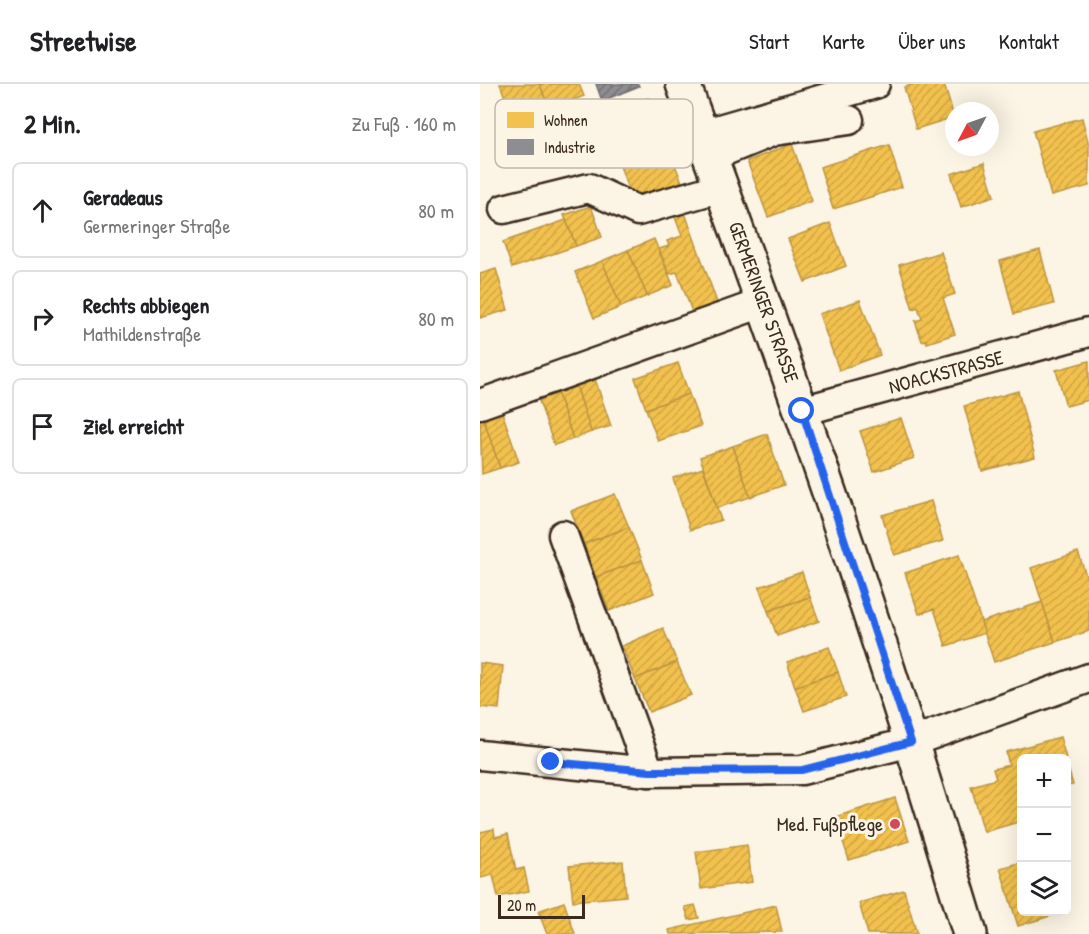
<!DOCTYPE html>
<html lang="de">
<meta charset="utf-8">
<style>
body{margin:0;font-family:"Patrick Hand",sans-serif;background:#f6f6f6;color:#202124}
.controls{position:absolute;right:18px;bottom:18px;display:grid;overflow:hidden;border-radius:9px;box-shadow:0 6px 24px #0002}
.controls button{width:54px;height:54px;display:grid;place-items:center;padding:0;border:0;border-bottom:2px solid #e0e0e0;background:#fff;color:#202124;font:30px sans-serif}
.compass{position:absolute;left:465px;top:18px;width:54px;height:54px;border-radius:50%;background:#fff;box-shadow:0 6px 24px #0002;rotate:229deg}
.scale{position:absolute;left:18px;bottom:15px;width:87px;box-sizing:border-box;padding-left:6px;border:3px solid #3b2a1e;border-top:0;font-size:16px;line-height:21px;white-space:nowrap;color:#3b2a1e;-webkit-text-stroke:4px #fcf5e5;paint-order:stroke}
.stop{position:absolute;width:18px;height:18px;margin:-14px;border:4px solid #2563eb;border-radius:50%;background:#fff}
.stop.end{background:#2563eb;border-color:#fff;box-shadow:0 2px 6px #0008}
.list{margin:0;padding:0;list-style:none}
h2{display:flex;justify-content:space-between;align-items:center;height:78px;margin:0;padding:0 24px;font-size:26px}
h2 small{font-size:20px;font-weight:400;color:#757577}
.list li{display:grid;grid-template-columns:39px 1fr auto;gap:18px;align-items:center;box-sizing:border-box;height:96px;margin:0 12px 12px;padding:0 12px;border:2px solid #e0e0e0;border-radius:9px}
.list b{display:block;font-size:22px;white-space:nowrap}
.list p{margin:0;font-size:20px;white-space:nowrap;color:#757577}
.list em{font-size:20px;font-style:normal;color:#757577}
.icon{flex:none;width:33px;height:33px;fill:none;stroke:currentColor;stroke-width:2;stroke-linecap:round;stroke-linejoin:round}
.map{position:relative;flex:none;width:609px;height:850px;overflow:hidden}
header{display:flex;align-items:center;gap:36px;box-sizing:border-box;height:84px;padding:0 30px;background:#fff;border-bottom:2px solid #e0e0e0}
header strong{font-size:28px}
nav{display:flex;gap:33px;margin-inline-start:auto;font-size:21px}
main{display:flex}
aside{flex:1;background:#fff}
.map>svg:first-child{display:block}
.homes{fill:url(#homes-hatch);stroke:#bb9440;stroke-width:1.5}
.industry{fill:url(#industry-hatch);stroke:#746f6f;stroke-width:1.5}
.lines{fill:none;stroke-linecap:round;stroke-linejoin:round}
.minor-casing{stroke:#3b2a1e;stroke-width:33}
.major-casing{stroke:#3b2a1e;stroke-width:38}
.minor{stroke:#fcf5e5;stroke-width:28}
.major{stroke:#fcf5e5;stroke-width:33}
.route{stroke:#2563eb;stroke-width:8}
.poi-dot{fill:#d1495b;stroke:#fcf5e5;stroke-width:2}
.labels{text-anchor:middle;stroke-width:6;stroke-linejoin:round;paint-order:stroke}
.street-label{font-size:20px;fill:#3b2a1e;stroke:#fcf5e5}
.poi-label{font-size:20px;fill:#3b2a1e;stroke:#fcf5e5;text-anchor:end}
.key{fill:#fcf5e5;stroke:#c2b8a9;stroke-width:1.5}
.key-label{font-size:16px;fill:#3b2a1e}
</style>
<header>
<strong>Streetwise</strong>
<nav><a>Start</a><a>Karte</a><a>Über uns</a><a>Kontakt</a></nav>
</header>
<main>
<aside>
<h2>2 Min.<small>Zu Fuß · 160 m</small></h2>
<ul class="list">
<li><svg class="icon" aria-label="ahead" viewBox="0 0 24 24"><path d="M12 20V5M6 11l6-6 6 6"/></svg><div><b>Geradeaus</b><p>Germeringer Straße</p></div><em>80 m</em></li>
<li><svg class="icon" aria-label="right" viewBox="0 0 24 24"><path d="M7 20v-9h11M14 6l5 5-5 5"/></svg><div><b>Rechts abbiegen</b><p>Mathildenstraße</p></div><em>80 m</em></li>
<li><svg class="icon" aria-label="arrive" viewBox="0 0 24 24"><path d="M6 21V4h12l-3 4 3 4H6"/></svg><div><b>Ziel erreicht</b></div></li>
</ul>
</aside>
<div class="map">
<svg width="609" height="850" viewBox="0 0 609 850">
<defs>
<pattern id="homes-hatch" width="6" height="6" patternUnits="userSpaceOnUse" patternTransform="scale(1.5)"><rect width="6" height="6" fill="#f2c14e"/><path d="M-1 1l2-2M0 6l6-6M5 7l2-2" fill="none" stroke="#d0a644"/></pattern>
<pattern id="industry-hatch" width="6" height="6" patternUnits="userSpaceOnUse" patternTransform="scale(1.5)"><rect width="6" height="6" fill="#8d8d92"/><path d="M-1 1l2-2M0 6l6-6M5 7l2-2" fill="none" stroke="#747377"/></pattern>
</defs>
<rect width="100%" height="100%" fill="#fcf5e5"/>
<filter id="ink" filterUnits="userSpaceOnUse"><feTurbulence type="fractalNoise" baseFrequency=".0167" numOctaves="2"/><feDisplacementMap in="SourceGraphic" scale="12" xChannelSelector="R" yChannelSelector="G"/><feConvolveMatrix kernelMatrix="1 2 1 2 8 2 1 2 1" color-interpolation-filters="sRGB"/></filter>
<g filter="url(#ink)">
<g class="homes">
<path d="M 20,0 L 60,0 L 69,25 L 34,37 Z"/>
<path d="M 60,0 L 99,0 L 104,12 L 69,25 Z"/>
<path d="M 435,0 L 464,0 L 474,33 L 436,45 L 424,3 Z"/>
<path d="M 168,14 L 202,98 L 154,117 L 120,33 Z"/>
<path d="M 602,34 L 609,61 L 609,102 L 571,112 L 553,47 Z"/>
<path d="M 312,60 L 332,117 L 288,133 L 267,77 Z"/>
<path d="M 409,61 L 422,103 L 353,125 L 340,83 Z"/>
<path d="M 504,79 L 514,112 L 481,123 L 471,90 Z"/>
<path d="M 111,122 L 122,153 L 96,162 L 84,131 Z"/>
<path d="M 205,129 L 239,224 L 214,233 L 197,188 L 189,190 L 179,165 L 189,162 L 187,157 L 202,152 L 195,133 Z"/>
<path d="M 86,136 L 96,162 L 32,184 L 23,158 Z"/>
<path d="M 350,139 L 366,182 L 325,198 L 308,155 Z"/>
<path d="M 174,155 L 193,201 L 167,212 L 148,166 Z"/>
<path d="M 148,166 L 167,212 L 141,223 L 122,177 Z"/>
<path d="M 560,166 L 574,220 L 534,230 L 520,177 Z"/>
<path d="M 461,168 L 475,210 L 463,214 L 475,250 L 447,259 L 446,256 L 442,257 L 435,237 L 442,235 L 438,223 L 433,225 L 419,181 Z"/>
<path d="M 122,177 L 141,223 L 114,234 L 95,188 Z"/>
<path d="M 16,185 L 28,226 L 0,234 L 0,190 Z"/>
<path d="M 380,216 L 400,271 L 359,286 L 339,230 Z"/>
<path d="M 609,277 L 609,316 L 586,322 L 576,286 Z"/>
<path d="M 198,279 L 209,310 L 166,325 L 155,294 Z"/>
<path d="M 115,295 L 131,342 L 111,348 L 96,301 Z"/>
<path d="M 96,301 L 111,348 L 93,355 L 77,308 Z"/>
<path d="M 538,307 L 555,373 L 502,387 L 484,322 Z"/>
<path d="M 77,308 L 93,355 L 74,361 L 58,314 Z"/>
<path d="M 209,310 L 221,342 L 178,357 L 166,325 Z"/>
<path d="M 22,328 L 39,378 L 20,384 L 3,334 Z"/>
<path d="M 3,334 L 20,384 L 2,390 L 0,335 Z"/>
<path d="M 421,334 L 434,374 L 394,388 L 380,347 Z"/>
<path d="M 287,350 L 304,401 L 270,413 L 253,362 Z"/>
<path d="M 253,362 L 270,413 L 237,424 L 220,373 Z"/>
<path d="M 223,384 L 241,436 L 210,446 L 193,394 Z"/>
<path d="M 135,410 L 149,443 L 104,460 L 91,427 Z"/>
<path d="M 451,417 L 463,457 L 414,471 L 402,431 Z"/>
<path d="M 149,443 L 162,476 L 116,493 L 104,460 Z"/>
<path d="M 598,468 L 609,500 L 609,547 L 575,558 L 551,484 Z"/>
<path d="M 479,471 L 505,549 L 466,562 L 454,525 L 439,530 L 425,489 Z"/>
<path d="M 162,476 L 174,509 L 129,527 L 116,493 Z"/>
<path d="M 322,488 L 330,513 L 288,527 L 279,503 Z"/>
<path d="M 330,513 L 339,537 L 297,552 L 288,527 Z"/>
<path d="M 562,518 L 575,558 L 514,578 L 501,538 Z"/>
<path d="M 183,544 L 197,578 L 155,595 L 142,562 Z"/>
<path d="M 349,563 L 358,588 L 315,603 L 307,578 Z"/>
<path d="M 197,578 L 211,611 L 169,628 L 155,595 Z"/>
<path d="M 0,579 L 23,582 L 19,625 L 0,623 Z"/>
<path d="M 358,588 L 366,613 L 324,627 L 315,603 Z"/>
<path d="M 580,653 L 586,674 L 542,674 L 542,737 L 504,748 L 491,702 L 516,695 L 513,685 L 529,681 L 526,668 Z"/>
<path d="M 586,677 L 593,701 L 586,702 Z"/>
<path d="M 415,714 L 429,757 L 369,776 L 355,733 Z"/>
<path d="M 14,745 L 15,753 L 28,750 L 36,786 L 44,784 L 49,807 L 18,813 L 13,791 L 0,794 L 0,748 Z"/>
<path d="M 267,761 L 272,798 L 221,805 L 216,768 Z"/>
<path d="M 143,777 L 146,812 L 93,817 L 89,782 Z"/>
<path d="M 542,778 L 542,828 L 580,829 L 538,842 L 520,784 Z"/>
<path d="M 424,806 L 437,850 L 388,850 L 379,819 Z"/>
<path d="M 84,818 L 95,850 L 67,850 L 58,827 Z"/>
<path d="M 215,821 L 219,834 L 209,836 L 205,823 Z"/>
<path d="M 296,821 L 302,848 L 190,850 L 189,846 Z"/>
</g>
<path class="industry" d="M 116,0 L 158,0 L 159,2 L 122,17 Z"/>
<g class="lines">
<g class="minor-casing">
<g id="minor">
<path d="M 222,50 L 395,0"/>
<path d="M 230,73 L 294,47 L 369,36"/>
<path d="M 24,125 L 109,104 L 158,127 L 242,103"/>
<path d="M 0,320 L 285,218"/>
<path d="M 322,327 L 609,248"/>
<path d="M 83,451 L 169,688"/>
<path d="M 0,671 L 169,688 L 322,686 L 431,658 L 609,594"/>
</g>
</g>
<g class="major-casing">
<path id="major" d="M 203,0 C 308,280 405,563 490,850"/>
</g>
<use href="#minor" class="minor"/>
<use href="#major" class="major"/>
</g>
</g>
<g class="lines" filter="url(#ink)">
<path class="route" d="M 71,678 L 170,687 L 322,686 L 431,658 L 322,327"/>
</g>
<circle class="poi-dot" cx="415" cy="740" r="6"/>
<g class="labels">
<g class="street-label">
<text transform="translate(284 218) rotate(70)" y="7">GERMERINGER STRASSE</text>
<text transform="translate(466 288) rotate(-15)" y="7">NOACKSTRASSE</text>
</g>
<g class="poi-label">
<text x="403" y="747">Med. Fußpflege</text>
</g>
</g>
<rect x="15" y="15" width="198" height="69" rx="9" class="key"/>
<rect x="27" y="28" width="27" height="16" fill="#f2c14e"/>
<rect x="27" y="55" width="27" height="16" fill="#8d8d92"/>
<g class="key-label">
<text x="64" y="42">Wohnen</text>
<text x="64" y="69">Industrie</text>
</g>
</svg>
<div class="controls">
<button>+</button>
<button>−</button>
<button><svg class="icon" aria-label="layers" viewBox="0 0 24 24"><path d="M12 4l9 5-9 5-9-5zM3 14l9 5 9-5"/></svg></button>
</div>
<svg class="compass" viewBox="-18 -18 36 36"><path d="M0-13l5 13h-10z" fill="#e53935"/><path d="M0 13l5-13h-10z" fill="#757577"/></svg>
<div class="scale">20 m</div>
<div class="stop" style="left:322px;top:327px"></div>
<div class="stop end" style="left:71px;top:678px"></div>
</div>
</main>
